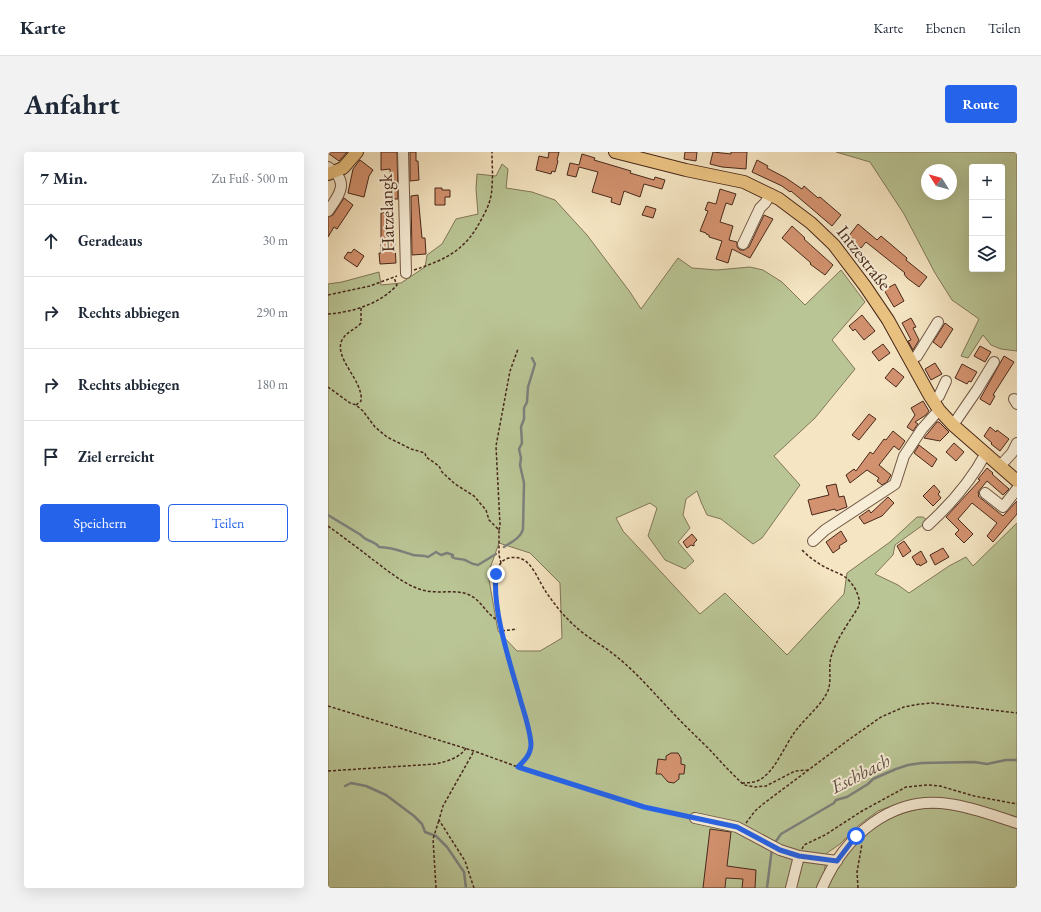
<!DOCTYPE html>
<html lang="de">
<meta charset="utf-8">
<style>
body{margin:0;font-family:"EB Garamond",serif;background:#f2f2f3;color:#1f2937}
.controls{position:absolute;right:12px;top:12px;display:grid;overflow:hidden;border-radius:4px;box-shadow:0 4px 16px #0002}
.controls button{width:36px;height:36px;display:grid;place-items:center;padding:0;border:0;border-bottom:1px solid #e0e1e3;background:#fff;color:#1f2937;font:20px sans-serif}
.compass{position:absolute;left:593px;top:12px;width:36px;height:36px;border-radius:50%;background:#fff;box-shadow:0 4px 16px #0002;rotate:307deg}
.stop{position:absolute;width:12px;height:12px;margin:-9px;border:3px solid #2563eb;border-radius:50%;background:#fff}
.stop.end{background:#2563eb;border-color:#fff;box-shadow:0 1px 4px #0008}
.list{margin:0;padding:0;list-style:none}
h2{display:flex;justify-content:space-between;align-items:center;height:52px;margin:0;padding:0 16px;font-size:17px}
h2 small{font-size:13px;font-weight:400;color:#747a83}
.list li{display:grid;grid-template-columns:26px 1fr auto;gap:12px;align-items:center;box-sizing:border-box;height:72px;padding:0 16px;border-top:1px solid #e0e1e3}
.list b{display:block;font-size:15px;white-space:nowrap}
.list em{font-size:13px;font-style:normal;color:#747a83}
.actions{display:flex;gap:8px;padding:12px 16px}
.actions a{flex:1;padding:9px 0;border:1px solid #2563eb;border-radius:4px;text-align:center;font-size:14px;color:#2563eb}
.actions .main{background:#2563eb;color:#fff}
.icon{flex:none;width:22px;height:22px;fill:none;stroke:currentColor;stroke-width:2;stroke-linecap:round;stroke-linejoin:round}
.map{position:relative;flex:none;width:689px;height:736px;overflow:hidden;border-radius:4px}
header{display:flex;align-items:center;gap:24px;box-sizing:border-box;height:56px;padding:0 20px;background:#fff;border-bottom:1px solid #e0e1e3}
header strong{font-size:19px}
nav{display:flex;gap:22px;margin-inline-start:auto;font-size:14px}
.intro{display:flex;align-items:center;justify-content:space-between;box-sizing:border-box;height:96px;padding:0 24px}
h1{margin:0;font-size:28px}
.button{padding:10px 18px;border-radius:4px;background:#2563eb;color:#fff;font-size:14px;font-weight:700}
main{display:flex;gap:24px;padding:0 24px}
aside{flex:1;background:#fff;border-radius:4px;box-shadow:0 4px 16px #0002}
.map>svg:first-child{display:block}
.green{fill:#bac595;stroke:#817658;fill-rule:evenodd}
.lines{fill:none;stroke-linecap:round;stroke-linejoin:round}
.stream{stroke:#7d817d;stroke-width:2.5}
.building{fill:#d3926f;stroke:#48281b}
.minor-casing{stroke:#735745;stroke-width:12}
.major-casing{stroke:#48281b;stroke-width:14}
.path{stroke:#48281b;stroke-width:1.5;stroke-dasharray:3 2;stroke-linecap:butt}
.minor{stroke:#f8eed7;stroke-width:10}
.major{stroke:#eac281;stroke-width:12}
.route{stroke:#2563eb;stroke-width:5}
.labels{text-anchor:middle;stroke-width:4;stroke-linejoin:round;paint-order:stroke}
.street-label{font-size:18px;fill:#48281b;stroke:#f8eed7}
.water-label{font-size:19px;font-style:italic;fill:#5e4d44;stroke:#f8eed7}
</style>
<header>
<strong>Karte</strong>
<nav><a>Karte</a><a>Ebenen</a><a>Teilen</a></nav>
</header>
<div class="intro"><h1>Anfahrt</h1><a class="button">Route</a></div>
<main>
<aside>
<h2>7 Min.<small>Zu Fuß · 500 m</small></h2>
<ul class="list">
<li><svg class="icon" aria-label="ahead" viewBox="0 0 24 24"><path d="M12 20V5M6 11l6-6 6 6"/></svg><div><b>Geradeaus</b></div><em>30 m</em></li>
<li><svg class="icon" aria-label="right" viewBox="0 0 24 24"><path d="M7 20v-9h11M14 6l5 5-5 5"/></svg><div><b>Rechts abbiegen</b></div><em>290 m</em></li>
<li><svg class="icon" aria-label="right" viewBox="0 0 24 24"><path d="M7 20v-9h11M14 6l5 5-5 5"/></svg><div><b>Rechts abbiegen</b></div><em>180 m</em></li>
<li><svg class="icon" aria-label="arrive" viewBox="0 0 24 24"><path d="M6 21V4h12l-3 4 3 4H6"/></svg><div><b>Ziel erreicht</b></div></li>
</ul>
<div class="actions"><a class="main">Speichern</a><a>Teilen</a></div>
</aside>
<div class="map">
<svg width="689" height="736" viewBox="0 0 689 736">
<rect width="100%" height="100%" fill="#f5e5c2"/>
<filter id="stains"><feTurbulence type="fractalNoise" baseFrequency=".005" numOctaves="4"/><feColorMatrix values="0 0 0 0 .2 0 0 0 0 .09 0 0 0 0 .02 0 0 0 .5 -.17"/></filter>
<radialGradient id="worn" r=".72"><stop offset=".6" stop-color="#630" stop-opacity="0"/><stop offset="1" stop-color="#630" stop-opacity=".3"/></radialGradient>
<g class="green">
<path d="M 508,0 L 689,0 L 689,199 L 673,197 L 663,193 L 655,183 L 640,206 L 633,204 L 651,167 L 624,148 L 607,121 L 576,62 L 542,10 ZM 644,15 L 674,15 L 674,117 L 644,117 ZM 599,18 L 623,18 L 623,42 L 599,42 Z"/>
<path d="M 174,12 L 180,17 L 178,36 L 204,40 L 227,48 L 259,83 L 302,140 L 313,157 L 350,106 L 364,116 L 389,118 L 422,115 L 435,118 L 454,130 L 477,153 L 513,118 L 537,150 L 504,188 L 527,217 L 487,266 L 446,304 L 472,333 L 434,386 L 425,392 L 393,367 L 379,363 L 373,350 L 369,339 L 358,347 L 355,363 L 362,376 L 350,390 L 366,409 L 357,417 L 337,408 L 320,384 L 329,356 L 322,351 L 288,366 L 295,379 L 372,462 L 397,441 L 459,503 L 516,442 L 519,421 L 562,390 L 589,365 L 595,365 L 599,368 L 595,373 L 567,393 L 565,403 L 547,422 L 570,433 L 581,441 L 621,414 L 638,405 L 645,414 L 689,371 L 689,666 L 603,647 L 586,648 L 569,652 L 550,659 L 531,673 L 512,692 L 499,701 L 496,722 L 490,736 L 0,736 L 0,132 L 14,130 L 51,120 L 53,133 L 73,131 L 97,115 L 99,103 L 114,92 L 128,67 L 150,62 L 148,37 L 149,22 L 168,24 ZM 171,391 L 202,401 L 232,431 L 234,486 L 212,499 L 189,499 L 170,479 L 160,422 Z"/>
<path d="M 597,656 L 629,657 L 689,674 L 689,736 L 499,736 C 517,693 551,663 597,656 Z"/>
</g>
<g class="lines">
<g class="stream">
<path d="M 0,363 L 33,383 C 38,390 46,388 51,395 C 64,395 73,399 85,403 C 89,404 95,403 100,405 L 108,400 L 113,403 L 119,401 L 125,403 L 124,405 C 129,408 132,406 137,408 C 142,410 142,412 150,413 L 168,402"/>
<path d="M 176,395 C 183,390 193,386 195,377 L 196,331 L 192,313 L 193,306 L 191,297 L 194,291 L 193,275 L 196,267 L 196,256 L 199,250 L 200,235 L 207,212 L 204,206"/>
<path d="M 17,634 L 23,631 L 38,634 L 58,643 L 86,664 L 94,672 L 97,680 L 108,684 L 119,695 L 136,720 L 138,736"/>
<path d="M 446,692 L 453,682 L 506,651 L 508,648 L 519,645 L 540,632 L 545,627 L 568,617 L 580,613 L 594,611 L 646,610 L 659,612 L 678,608 L 689,608"/>
<path d="M 439,736 L 444,696"/>
</g>
</g>
<g class="building">
<path d="M 0,0 L 19,0 L 11,9 L 0,1 Z"/>
<path d="M 53,0 L 69,0 L 70,47 L 64,47 L 62,17 L 53,18 Z"/>
<path d="M 82,0 L 88,0 L 88,9 L 90,9 L 91,28 L 82,29 Z"/>
<path d="M 221,0 L 231,0 L 229,8 L 230,9 L 227,20 L 224,19 L 223,22 L 208,18 L 211,4 L 220,6 Z"/>
<path d="M 357,0 L 369,0 L 368,9 L 356,7 Z"/>
<path d="M 385,0 L 403,2 L 403,0 L 419,0 L 418,17 L 394,15 L 382,12 Z"/>
<path d="M 254,2 L 267,6 L 266,8 L 303,19 L 302,21 L 326,28 L 327,25 L 337,28 L 334,37 L 316,32 L 312,45 L 296,39 L 292,53 L 283,50 L 284,46 L 264,40 L 270,20 L 251,15 L 248,25 L 239,23 L 242,11 L 251,13 Z"/>
<path d="M 32,8 L 45,18 L 41,24 L 36,45 L 20,41 L 25,17 Z"/>
<path d="M 429,8 L 440,14 L 439,16 L 458,26 L 474,37 L 476,34 L 490,46 L 492,45 L 513,63 L 504,74 L 463,39 L 462,40 L 454,34 L 424,20 Z"/>
<path d="M 107,36 L 114,36 L 114,38 L 122,38 L 122,45 L 117,45 L 117,53 L 107,53 Z"/>
<path d="M 392,37 L 408,42 L 404,53 L 398,51 L 392,70 L 405,74 L 401,88 L 409,90 L 409,95 L 412,98 L 416,98 L 421,95 L 436,63 L 445,67 L 422,106 L 404,97 L 400,111 L 388,107 L 394,89 L 381,85 L 381,83 L 378,82 L 378,81 L 372,79 L 380,59 L 377,58 L 380,50 L 388,52 Z"/>
<path d="M 90,43 L 94,86 L 97,86 L 98,102 L 84,103 L 83,44 Z"/>
<path d="M 16,46 L 25,53 L 9,77 L 6,75 L 0,85 L 0,65 L 5,63 Z"/>
<path d="M 318,54 L 328,57 L 325,66 L 314,63 Z"/>
<path d="M 65,60 L 68,111 L 52,112 L 51,101 L 53,101 L 53,61 Z"/>
<path d="M 530,72 L 549,88 L 553,84 L 579,106 L 578,108 L 599,125 L 591,135 L 579,126 L 576,122 L 577,121 L 538,90 L 533,96 L 529,93 L 527,95 L 521,90 L 523,88 L 520,85 Z"/>
<path d="M 464,74 L 477,86 L 476,87 L 505,113 L 497,123 L 482,112 L 483,111 L 454,86 Z"/>
<path d="M 26,97 L 36,104 L 29,115 L 16,106 L 20,100 L 23,101 Z"/>
<path d="M 567,132 L 576,149 L 566,155 L 556,138 Z"/>
<path d="M 534,163 L 547,179 L 536,188 L 527,177 L 525,179 L 521,174 Z"/>
<path d="M 583,166 L 588,175 L 585,176 L 591,188 L 585,198 L 580,189 L 583,188 L 574,171 Z"/>
<path d="M 617,171 L 625,177 L 613,196 L 605,190 Z"/>
<path d="M 555,192 L 562,201 L 551,209 L 544,200 Z"/>
<path d="M 652,194 L 663,200 L 657,210 L 646,204 Z"/>
<path d="M 676,204 L 686,210 L 665,243 L 667,244 L 662,253 L 652,247 Z"/>
<path d="M 607,211 L 614,222 L 603,228 L 597,217 Z"/>
<path d="M 634,212 L 649,220 L 643,230 L 641,229 L 639,232 L 627,226 Z"/>
<path d="M 565,216 L 576,225 L 568,235 L 557,226 Z"/>
<path d="M 595,249 L 601,259 L 598,263 L 587,270 L 590,272 L 585,279 L 579,275 L 587,263 L 583,256 Z"/>
<path d="M 541,262 L 548,267 L 531,288 L 524,283 Z"/>
<path d="M 609,270 L 611,270 L 621,280 L 612,289 L 596,286 Z"/>
<path d="M 662,275 L 668,280 L 669,278 L 681,287 L 672,299 L 663,292 L 664,291 L 656,284 Z"/>
<path d="M 565,279 L 577,289 L 571,298 L 566,294 L 551,313 L 563,323 L 559,330 L 554,333 L 549,329 L 551,326 L 539,318 L 522,331 L 518,323 L 526,317 L 528,319 L 542,300 L 545,302 L 556,287 L 558,288 Z"/>
<path d="M 626,291 L 636,300 L 628,309 L 618,300 Z"/>
<path d="M 591,293 L 609,307 L 604,315 L 586,301 Z"/>
<path d="M 659,316 L 665,321 L 664,322 L 681,337 L 675,343 L 659,329 L 650,340 L 651,343 L 650,344 L 675,364 L 689,349 L 689,362 L 665,390 L 659,384 L 669,371 L 644,351 L 630,367 L 645,382 L 636,391 L 627,382 L 631,378 L 618,365 L 652,328 L 650,327 Z"/>
<path d="M 508,332 L 511,345 L 516,344 L 519,355 L 508,359 L 507,357 L 484,363 L 480,348 L 501,343 L 498,334 Z"/>
<path d="M 606,333 L 612,340 L 610,342 L 613,346 L 605,354 L 595,344 Z"/>
<path d="M 560,345 L 566,351 L 554,364 L 536,372 L 531,365 L 541,358 L 543,361 Z"/>
<path d="M 513,379 L 519,389 L 511,394 L 512,396 L 505,401 L 498,390 Z"/>
<path d="M 364,382 L 369,388 L 366,391 L 366,394 L 363,393 L 359,396 L 355,390 Z"/>
<path d="M 576,389 L 583,399 L 575,405 L 569,394 Z"/>
<path d="M 615,396 L 621,405 L 607,413 L 602,403 Z"/>
<path d="M 593,399 L 599,410 L 592,414 L 591,412 L 589,413 L 584,405 Z"/>
<path d="M 343,601 L 350,601 L 353,606 L 353,612 L 357,613 L 356,622 L 351,622 L 351,627 L 346,631 L 340,630 L 333,622 L 328,622 L 330,607 L 338,608 L 338,604 Z"/>
<path d="M 382,677 L 403,680 L 399,714 L 428,718 L 427,736 L 414,736 L 415,727 L 398,726 L 397,736 L 375,736 Z"/>
</g>
<g class="lines">
<g class="minor-casing">
<g id="minor">
<path d="M 75,0 L 78,121"/>
<path d="M 0,15 C 22,29 12,42 0,59"/>
<path d="M 415,92 L 432,56 L 437,51 L 443,42"/>
<path d="M 582,208 L 589,204 L 610,170"/>
<path d="M 686,247 L 689,252"/>
<path d="M 605,249 L 611,244 L 618,229"/>
<path d="M 625,273 L 649,238 L 666,210"/>
<path d="M 672,314 L 684,301 L 689,291"/>
<path d="M 657,341 L 675,355 L 689,337"/>
<path d="M 600,373 C 623,352 643,329 658,301"/>
<path d="M 485,389 L 497,378 L 567,332 L 576,304 L 594,277 L 611,258"/>
<path d="M 367,666 L 409,675 L 452,698 L 471,704 L 509,709"/>
<path d="M 463,736 L 471,704"/>
<path d="M 494,736 C 516,685 563,643 621,652 C 644,655 667,664 689,671"/>
</g>
</g>
<g class="major-casing">
<g id="major">
<path d="M 287,0 L 358,18 L 416,30 L 451,47 L 483,71 L 506,93 L 537,134 L 560,168 L 602,244 L 611,258 L 625,273 L 689,329"/>
<path d="M 0,22 L 15,16 L 29,0"/>
</g>
</g>
<g class="path">
<path d="M 86,118 C 119,107 138,98 154,66 C 160,56 164,45 164,34 C 165,23 164,11 164,0"/>
<path d="M 0,143 L 42,134 L 69,124"/>
<path d="M 0,162 C 25,160 52,152 69,133 L 66,126"/>
<path d="M 0,235 L 22,251 L 28,253 L 35,259 L 47,275 L 59,285 L 83,297 L 97,301 L 98,305 L 111,314 L 114,320 L 127,332 L 146,344 L 158,358 L 161,368 L 171,378 L 171,403 L 173,411"/>
<path d="M 28,253 L 33,249 C 36,229 5,206 14,188 C 19,179 27,178 33,171 L 33,156"/>
<path d="M 0,374 C 15,385 30,396 44,407 C 59,418 74,431 91,437 C 108,443 125,437 139,442 C 154,447 158,464 172,469"/>
<path d="M 171,378 L 172,373 L 168,294 L 182,219 L 190,197"/>
<path d="M 174,479 L 189,477"/>
<path d="M 0,554 L 146,599 L 190,615 L 316,655 L 359,664"/>
<path d="M 190,615 C 197,608 202,602 202,592 C 203,565 141,414 181,406 C 186,405 191,405 196,408 C 205,413 212,431 218,440 C 234,463 247,477 271,492 C 300,510 321,536 344,560 C 356,573 369,585 382,598 C 393,610 404,622 416,633 L 427,635 L 438,634 L 467,619 L 480,618"/>
<path d="M 0,619 L 108,612 C 119,609 132,606 138,596"/>
<path d="M 414,631 C 423,631 431,630 437,624 C 448,615 457,594 466,581 C 476,567 490,557 499,541 C 505,529 499,515 504,502 C 509,486 522,469 531,454 C 533,444 525,431 517,425 C 513,422 507,420 503,418 C 492,413 483,407 474,398"/>
<path d="M 418,671 L 427,659 L 435,652 L 519,589 L 553,565 L 576,555 L 592,552 L 604,551 L 689,561"/>
<path d="M 474,697 L 476,693 L 497,683 L 534,659 L 578,635 L 600,633 L 612,634 L 646,644 L 689,652"/>
<path d="M 108,736 L 105,687 L 111,668"/>
<path d="M 146,736 L 137,709 L 111,668 L 115,654 L 146,599"/>
<path d="M 530,736 L 529,720 L 534,692"/>
</g>
<use href="#minor" class="minor"/>
<use href="#major" class="major"/>
</g>
<g class="lines">
<path class="route" d="M 168,422 C 164,460 183,513 193,550 C 197,563 202,578 203,592 C 203,602 197,608 190,615 L 316,655 L 409,675 L 452,698 L 471,704 L 509,709 L 528,684"/>
</g>
<g class="labels">
<g class="street-label">
<text transform="translate(59 61) rotate(-92)" y="6">Hatzelangk</text>
<text transform="translate(536 106) rotate(52)" y="6">Intzestraße</text>
</g>
<g class="water-label">
<text transform="translate(532 621) rotate(-27)" y="7">Eschbach</text>
</g>
</g>
<rect width="100%" height="100%" filter="url(#stains)"/>
<rect width="100%" height="100%" fill="url(#worn)"/>
</svg>
<div class="controls">
<button>+</button>
<button>−</button>
<button><svg class="icon" aria-label="layers" viewBox="0 0 24 24"><path d="M12 4l9 5-9 5-9-5zM3 14l9 5 9-5"/></svg></button>
</div>
<svg class="compass" viewBox="-18 -18 36 36"><path d="M0-13l5 13h-10z" fill="#e53935"/><path d="M0 13l5-13h-10z" fill="#747a83"/></svg>
<div class="stop" style="left:528px;top:684px"></div>
<div class="stop end" style="left:168px;top:422px"></div>
</div>
</main>
